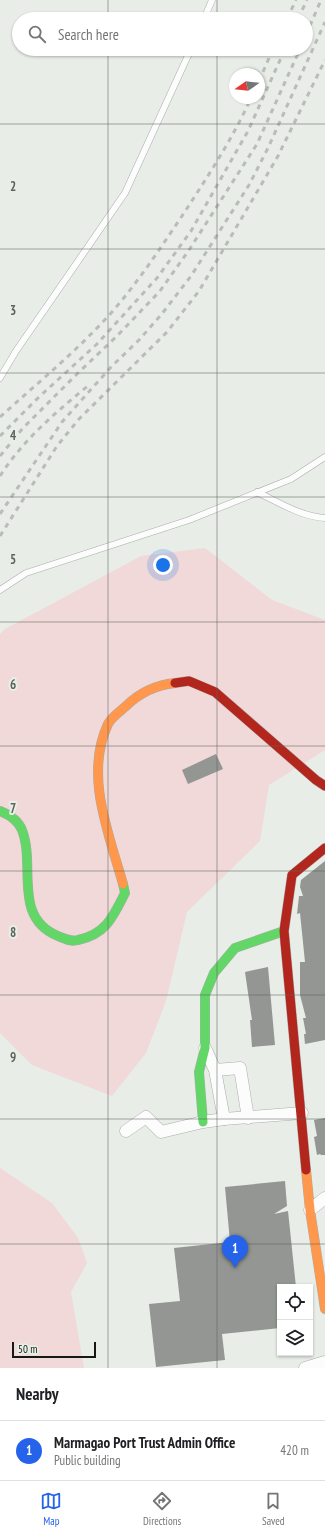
<!DOCTYPE html>
<style>
body{margin:0;font-family:"PT Sans Narrow",sans-serif;background:#f2f2f2;color:#202124}
.controls{position:absolute;right:12px;bottom:12px;display:grid;overflow:hidden;border-radius:0px;box-shadow:0 1px 3px #0004}
.controls button{width:36px;height:36px;display:grid;place-items:center;padding:0;border:0;border-bottom:1px solid #e0e0e0;background:#fff;color:#202124;font:20px sans-serif}
.compass{position:absolute;left:229px;top:68px;width:36px;height:36px;border-radius:50%;background:#fff;box-shadow:0 1px 3px #0004;rotate:256deg}
.scale{position:absolute;left:12px;bottom:10px;width:84px;box-sizing:border-box;padding-left:4px;border:2px solid #151815;border-top:0;font-size:11px;line-height:14px;white-space:nowrap;color:#151815;-webkit-text-stroke:3px #e7efe6;paint-order:stroke}
.you{position:absolute;left:163px;top:565px;width:14px;height:14px;margin:-10px;border:3px solid #fff;border-radius:50%;background:#1a73e8;box-shadow:0 0 0 6px #1a73e833}
.badge{display:grid;place-items:center;width:26px;height:26px;border-radius:50%;background:#2563eb;color:#fff;font-size:13px;font-weight:700}
.pin{position:absolute;translate:-50% -33px;filter:drop-shadow(0 1px 2px #0008)}
.pin::after{content:'';position:absolute;top:21px;width:14px;height:12px;background:inherit;clip-path:polygon(0 0,100% 0,50% 100%)}
.list{margin:0;padding:0;list-style:none}
h2{display:flex;justify-content:space-between;align-items:center;height:52px;margin:0;padding:0 16px;font-size:17px}
h2 small{font-size:13px;font-weight:400;color:#757577}
.list li{display:grid;grid-template-columns:26px 1fr auto;gap:12px;align-items:center;box-sizing:border-box;height:60px;padding:0 16px;border-top:1px solid #e0e0e0}
.list b{display:block;font-size:15px;white-space:nowrap}
.list p{margin:0;font-size:13px;white-space:nowrap;color:#757577}
.list em{font-size:13px;font-style:normal;color:#757577}
.icon{flex:none;width:22px;height:22px;fill:none;stroke:currentColor;stroke-width:2;stroke-linecap:round;stroke-linejoin:round}
.map{position:relative;flex:none;width:325px;height:1368px;overflow:hidden}
.search{position:absolute;background:#fff;box-shadow:0 1px 3px #0004;left:12px;right:12px;top:12px;height:44px;display:flex;align-items:center;gap:10px;box-sizing:border-box;padding:0 14px;border-radius:22px;color:#757577;font-size:15px}
.sheet{height:112px;background:#fff}
nav{display:flex;justify-content:space-around;align-items:center;box-sizing:border-box;height:56px;border-top:1px solid #e0e0e0;background:#fff;font-size:11px;color:#757577}
nav a{display:grid;justify-items:center;gap:2px}
nav .on{color:#2563eb}
.map>svg:first-child{display:block}
.green{fill:#f0d9d8}
.building{fill:#939692}
.lines{fill:none;stroke-linecap:round;stroke-linejoin:round}
.lane-casing{stroke:#aaaeaa;stroke-width:7}
.street-casing{stroke:#aaaeaa;stroke-width:13}
.fast-casing{stroke:#aaaeaa;stroke-width:10}
.slow-casing{stroke:#aaaeaa;stroke-width:10}
.jam-casing{stroke:#aaaeaa;stroke-width:10}
.lane{stroke:#fcfcfc;stroke-width:6}
.street{stroke:#fcfcfc;stroke-width:12}
.fast{stroke:#63d668;stroke-width:9}
.slow{stroke:#ff974d;stroke-width:9}
.jam{stroke:#b3261e;stroke-width:9}
.rail{stroke:#babbba;stroke-width:3;stroke-dasharray:5 5;stroke-linecap:butt}
.grid{fill:none;stroke:#5f635f;stroke-width:1;stroke-opacity:0.55}
.grid-label{font-size:13px;text-anchor:middle;font-weight:bold;fill:#5f635f;stroke:#e7efe6;stroke-width:4;stroke-linejoin:round;paint-order:stroke}
</style>
<div class="map">
<svg width="325" height="1368" viewBox="0 0 325 1368">
<rect width="100%" height="100%" fill="#e8ede8"/>
<g class="green">
<path d="M 205,548 L 272,600 L 325,620 L 325,750 L 269,785 L 260,841 L 187,912 L 166,1001 L 146,1053 L 112,1096 L 32,1065 L 0,1033 L 0,634 L 5,629 L 141,556 Z"/>
<path d="M 0,1168 L 52,1203 L 78,1238 L 87,1263 L 71,1292 L 84,1368 L 0,1368 Z"/>
</g>
<g class="building">
<path d="M 216,754 L 223,769 L 188,784 L 182,770 Z"/>
<path d="M 325,861 L 325,1040 L 305,1044 L 304,1034 L 306,1034 L 303,1018 L 306,1018 L 300,995 L 300,962 L 305,962 L 300,913 L 297,914 L 299,896 L 303,896 L 300,887 L 301,880 Z"/>
<path d="M 268,967 L 275,1045 L 252,1047 L 250,1020 L 252,1020 L 245,972 Z"/>
<path d="M 325,1118 L 325,1155 L 321,1155 L 320,1154 L 317,1155 L 314,1137 L 317,1136 L 314,1120 Z"/>
<path d="M 285,1181 L 287,1206 L 274,1214 L 288,1211 L 296,1287 L 280,1287 L 280,1328 L 222,1334 L 225,1360 L 156,1367 L 149,1304 L 180,1301 L 174,1248 L 230,1242 L 225,1187 Z"/>
</g>
<g class="lines">
<g class="lane-casing">
<g id="lane">
<path d="M 204,19 L 212,0"/>
<path d="M 0,378 L 16,351 L 125,193 L 191,49"/>
<path d="M 257,492 C 278,502 302,517 325,518"/>
<path d="M 0,590 L 26,573 L 189,520 L 291,479 L 325,457"/>
</g>
</g>
<g class="street-casing">
<g id="street">
<path d="M 205,1048 L 215,1070 L 224,1119"/>
<path d="M 215,1070 L 240,1068 L 248,1118"/>
<path d="M 126,1131 L 146,1117 L 161,1132 L 203,1122 L 224,1119 L 302,1113"/>
<path d="M 310,1210 L 325,1198"/>
<path d="M 305,1368 L 325,1362"/>
</g>
</g>
<g class="fast-casing">
<g id="fast">
<path d="M 0,811 C 10,815 18,820 22,830 C 36,866 12,917 58,936 C 65,939 71,942 78,940 C 106,934 113,917 125,893 L 123,884"/>
<path d="M 203,1122 L 199,1072 L 205,1048 L 205,995 L 214,973 L 235,948 L 284,931"/>
</g>
</g>
<g class="slow-casing">
<g id="slow">
<path d="M 123,884 C 109,834 84,775 108,724 C 111,718 119,712 125,707 C 139,693 155,685 175,683"/>
<path d="M 306,1170 L 310,1210 L 325,1309"/>
</g>
</g>
<g class="jam-casing">
<g id="jam">
<path d="M 175,683 L 189,681 L 215,692 L 316,780 L 325,786"/>
<path d="M 306,1170 L 284,931 L 292,875 L 325,848"/>
</g>
</g>
<use href="#lane" class="lane"/>
<use href="#street" class="street"/>
<use href="#fast" class="fast"/>
<use href="#slow" class="slow"/>
<use href="#jam" class="jam"/>
<g class="rail">
<path d="M 287,19 L 296,0"/>
<path d="M 298,19 L 307,0"/>
<path d="M 306,35 L 321,0"/>
<path d="M 259,81 L 273,49"/>
<path d="M 0,417 C 32,388 66,360 96,329 C 130,295 157,253 184,213 C 208,176 233,138 251,98"/>
<path d="M 0,436 L 39,397 L 97,344 L 157,278 L 191,231 L 248,131 L 285,49"/>
<path d="M 0,456 L 23,428 L 78,373 L 117,336 L 160,291 L 189,250 L 257,144 L 300,49"/>
<path d="M 0,476 C 23,440 56,412 89,385"/>
<path d="M 0,514 L 62,422 L 111,367 L 139,340 L 161,315 L 191,276 L 249,185 L 268,148 L 325,22"/>
<path d="M 0,536 L 57,446 L 79,419 L 167,332 L 199,291 L 278,156 L 325,60"/>
</g>
</g>
<path class="grid" d="M 108,0 L 108,19M 217,0 L 217,19M 108,49 L 108,1368M 217,49 L 217,1368M 0,124 L 325,124M 0,249 L 325,249M 0,373 L 325,373M 0,497 L 325,497M 0,622 L 325,622M 0,746 L 325,746M 0,871 L 325,871M 0,995 L 325,995M 0,1119 L 325,1119M 0,1244 L 325,1244"/>
<g class="grid-label">
<text x="13" y="191">2</text>
<text x="13" y="315">3</text>
<text x="13" y="440">4</text>
<text x="13" y="564">5</text>
<text x="13" y="689">6</text>
<text x="13" y="813">7</text>
<text x="13" y="937">8</text>
<text x="13" y="1062">9</text>
</g>
</svg>
<div class="controls">
<button><svg class="icon" aria-label="locate" viewBox="0 0 24 24"><circle cx="12" cy="12" r="6"/><path d="M12 2v4M12 18v4M2 12h4M18 12h4"/></svg></button>
<button><svg class="icon" aria-label="layers" viewBox="0 0 24 24"><path d="M12 4l9 5-9 5-9-5zM3 14l9 5 9-5"/></svg></button>
</div>
<svg class="compass" viewBox="-18 -18 36 36"><path d="M0-13l5 13h-10z" fill="#e53935"/><path d="M0 13l5-13h-10z" fill="#757577"/></svg>
<div class="scale">50 m</div>
<div class="you"></div>
<div class="pin badge" style="left:235px;top:1268px">1</div>
<div class="search"><svg class="icon" aria-label="search" viewBox="0 0 24 24"><circle cx="10" cy="10" r="6"/><path d="M15 15l6 6"/></svg>Search here</div>
</div>
<section class="sheet">
<h2>Nearby<small></small></h2>
<ul class="list">
<li><span class="badge">1</span><div><b>Marmagao Port Trust Admin Office</b><p>Public building</p></div><em>420 m</em></li>
</ul>
</section>
<nav>
<a class="on"><svg class="icon" aria-label="map" viewBox="0 0 24 24"><path d="M3 6l6-2 6 2 6-2v14l-6 2-6-2-6 2zM9 4v14M15 6v14"/></svg>Map</a>
<a><svg class="icon" aria-label="directions" viewBox="0 0 24 24"><path d="M12 3l9 9-9 9-9-9zM9 14v-3h6M13 9l2 2-2 2"/></svg>Directions</a>
<a><svg class="icon" aria-label="saved" viewBox="0 0 24 24"><path d="M7 4h10v16l-5-4-5 4z"/></svg>Saved</a>
</nav>
